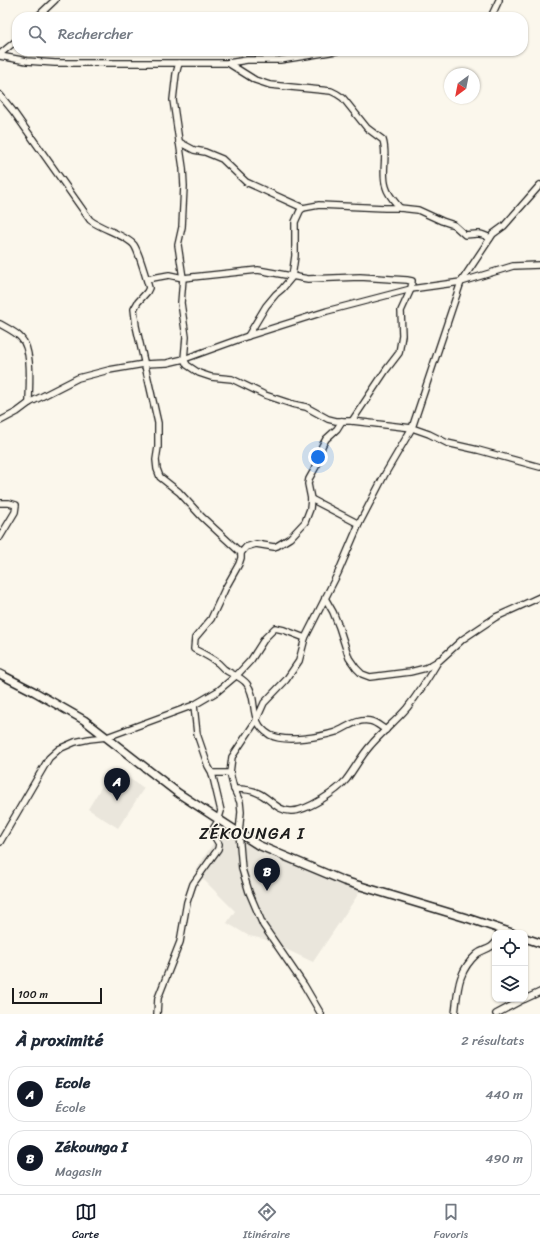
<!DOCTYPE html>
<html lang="fr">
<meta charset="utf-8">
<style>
body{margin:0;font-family:Sriracha,sans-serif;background:#f6f6f7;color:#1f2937}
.controls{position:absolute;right:12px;bottom:12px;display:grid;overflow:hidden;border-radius:8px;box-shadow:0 1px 3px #0004}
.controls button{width:36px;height:36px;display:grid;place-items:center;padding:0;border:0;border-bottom:1px solid #e0e1e3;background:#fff;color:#1f2937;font:20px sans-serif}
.compass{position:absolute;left:444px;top:68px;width:36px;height:36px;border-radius:50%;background:#fff;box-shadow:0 1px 3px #0004;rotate:212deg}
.scale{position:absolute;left:12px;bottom:10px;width:90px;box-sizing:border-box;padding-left:4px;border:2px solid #1c1c1c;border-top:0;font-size:11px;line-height:14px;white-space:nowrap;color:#1c1c1c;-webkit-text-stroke:3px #fbf7ec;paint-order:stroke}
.you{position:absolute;left:318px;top:457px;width:14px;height:14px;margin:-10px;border:3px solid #fff;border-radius:50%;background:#1a73e8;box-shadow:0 0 0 6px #1a73e833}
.badge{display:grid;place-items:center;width:26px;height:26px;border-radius:50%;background:#111827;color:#fff;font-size:13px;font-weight:700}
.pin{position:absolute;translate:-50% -33px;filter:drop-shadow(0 1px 2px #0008)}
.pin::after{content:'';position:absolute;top:21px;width:14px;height:12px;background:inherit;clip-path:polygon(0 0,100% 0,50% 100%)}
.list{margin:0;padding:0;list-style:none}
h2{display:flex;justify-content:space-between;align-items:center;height:52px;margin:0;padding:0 16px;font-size:17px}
h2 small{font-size:13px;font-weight:400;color:#747a83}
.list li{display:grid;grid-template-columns:26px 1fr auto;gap:12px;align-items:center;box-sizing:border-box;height:56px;margin:0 8px 8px;padding:0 8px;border:1px solid #e0e1e3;border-radius:16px}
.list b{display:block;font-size:15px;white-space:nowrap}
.list p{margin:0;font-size:13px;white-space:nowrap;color:#747a83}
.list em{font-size:13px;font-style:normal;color:#747a83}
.icon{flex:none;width:22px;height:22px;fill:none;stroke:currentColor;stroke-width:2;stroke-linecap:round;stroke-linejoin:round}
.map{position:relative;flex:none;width:540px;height:1014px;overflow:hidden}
.search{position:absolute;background:#fff;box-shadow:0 1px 3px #0004;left:12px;right:12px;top:12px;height:44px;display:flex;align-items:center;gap:10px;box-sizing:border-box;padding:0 14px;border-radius:16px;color:#747a83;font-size:15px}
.sheet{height:180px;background:#fff}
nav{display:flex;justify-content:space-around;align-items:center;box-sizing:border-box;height:56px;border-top:1px solid #e0e1e3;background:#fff;font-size:11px;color:#747a83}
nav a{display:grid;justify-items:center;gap:2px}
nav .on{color:#111827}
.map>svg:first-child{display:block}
.built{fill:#eae6dc}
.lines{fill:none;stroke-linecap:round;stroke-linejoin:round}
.minor-casing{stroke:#1c1c1c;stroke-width:8}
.tertiary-casing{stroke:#1c1c1c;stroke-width:10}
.minor{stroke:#fbf7ec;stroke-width:5.5}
.tertiary{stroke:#fbf7ec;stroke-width:7}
.labels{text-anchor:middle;stroke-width:3;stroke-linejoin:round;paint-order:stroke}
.quarter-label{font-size:17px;letter-spacing:1px;fill:#1c1c1c;stroke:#fbf7ec}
</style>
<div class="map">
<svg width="540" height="1014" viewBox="0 0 540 1014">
<rect width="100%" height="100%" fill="#fbf7ec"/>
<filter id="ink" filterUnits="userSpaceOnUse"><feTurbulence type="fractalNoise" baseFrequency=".025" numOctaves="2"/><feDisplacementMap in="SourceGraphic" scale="8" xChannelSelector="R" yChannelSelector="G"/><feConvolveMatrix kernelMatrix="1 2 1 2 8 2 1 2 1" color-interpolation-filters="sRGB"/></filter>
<g filter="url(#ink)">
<g class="built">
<path d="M 113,768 L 144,788 L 118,828 L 88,809 Z"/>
<path d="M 225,825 L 239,833 L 363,887 L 313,962 L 264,939 L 249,936 L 227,923 L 235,911 L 195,871 Z"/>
</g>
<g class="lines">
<g class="minor-casing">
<g id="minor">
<path d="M 37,17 L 55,0"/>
<path d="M 491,17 L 499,0"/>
<path d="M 0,54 L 17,40"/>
<path d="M 0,56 L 27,61 L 55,63 L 228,63 L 255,80 L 270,85 L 331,91 L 337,94 L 343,98 L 367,128 L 383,140 C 388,156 381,172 386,187 C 388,195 395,202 400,208"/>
<path d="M 179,63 L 176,74 L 173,100 L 183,168 L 184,186 L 182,227 L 178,245 L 183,278 L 181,303 L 186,337 L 184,359 L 187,365 L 199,373 L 211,377 L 232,379 L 265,395 L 292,404 L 306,407 L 328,419 L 336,421 L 352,421 L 412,428 L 429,434 L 447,443 L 478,450 L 540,467"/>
<path d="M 228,63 L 247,60 L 280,60 L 336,51"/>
<path d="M 0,95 L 13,111 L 90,220 C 101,229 126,235 134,245 C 139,252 146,278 149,288 L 147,292 L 138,302 L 134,309 L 136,326 L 158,423 L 158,447 L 156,460 L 157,469 L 160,477 L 179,492 L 202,517 L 241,553"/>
<path d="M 179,142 L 194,150 L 205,152 L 222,159 L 246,182 L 303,208"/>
<path d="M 147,279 L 169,275 L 183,278 L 258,270 L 308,279 L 360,277 L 407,280 L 412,281 L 411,289 L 401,311 L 402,335 L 399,353 L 386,370 L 352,421"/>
<path d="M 0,324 C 7,328 16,332 21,338 C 33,350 29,386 29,403"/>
<path d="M 248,336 L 266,306 L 276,294 L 282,289 L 292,277 L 295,256 L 295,222 L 300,211 L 303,208 L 319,205 L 385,208 L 400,208 L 418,210 L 442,221 L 454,225 L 465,235 C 476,234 479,232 490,238"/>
<path d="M 0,421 L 17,412 L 29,403 L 78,378 L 109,370 L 144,364 L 167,363 L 184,359 L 248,336 L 327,311 L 411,289 L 461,282 L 513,266 L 540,265"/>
<path d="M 342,421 L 337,429 L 326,439 L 322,446 L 318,463 L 309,479 L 308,484 L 311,499 L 310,509 L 305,522 L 290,538 L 277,546 L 274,547 L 256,544 L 246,547 L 241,553 L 241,558 L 239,564 L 225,589 L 211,619 L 195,638 L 194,649 C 202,653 210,657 218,663 C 220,665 222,667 224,669 C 232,675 241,676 247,684 C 259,700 247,721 270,735 C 285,743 320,737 336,732 C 346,728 358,718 370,721 C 376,722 381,727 386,730"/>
<path d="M 311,499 L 359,524"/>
<path d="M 0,503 L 9,503 L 16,505 L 15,512 L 0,537"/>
<path d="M 325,598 L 333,612 L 339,627 L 349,658 L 356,668 L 362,674 L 370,677 L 410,672 L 426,668 L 440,660 L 463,639 L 496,617 L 540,597"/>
<path d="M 212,773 L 230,773"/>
<path d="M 234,789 C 242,789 251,789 258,793 C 270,798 278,812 292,811 C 307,811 337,791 346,780 C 355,768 361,756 371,745 C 382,732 396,721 407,708 C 419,693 429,677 439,660"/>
<path d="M 0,842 L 49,758 L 59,749 L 75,742 L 89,739 L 107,737 L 194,705 L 218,691 L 237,675 L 251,660 L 265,638 L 275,628 L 284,630 L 305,638"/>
<path d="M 525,999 L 540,992"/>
<path d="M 157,1014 L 158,998 L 180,942 L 187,902 L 193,884 L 218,849 L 219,844 L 214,836 L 213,829 L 218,821 L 221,811 L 212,773 L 208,766 L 197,734 L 194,705"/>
<path d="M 321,1014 L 304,985 L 263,925 L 249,892 L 242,869 L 239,833 L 241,812 L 240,802 L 234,789 L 230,773 L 232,757 L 256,721 L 264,703 L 286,680 L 299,661 L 305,638 L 338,573 L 359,524 L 385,474 L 412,428 L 461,282 L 493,234 L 504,226 L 540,185"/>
<path d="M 455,1014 C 458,990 457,972 477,954 C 483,949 490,950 495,943"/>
<path d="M 496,1014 L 524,999"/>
</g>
</g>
<g class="tertiary-casing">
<g id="tertiary">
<path d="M 0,674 L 35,692 L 84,720 L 178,793 L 258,845 L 344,881 L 470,919 L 512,933"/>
<path d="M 525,938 L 540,943"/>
</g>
</g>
<use href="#minor" class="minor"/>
<use href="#tertiary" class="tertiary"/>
</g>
</g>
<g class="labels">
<g class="quarter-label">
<text x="252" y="839">ZÉKOUNGA I</text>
</g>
</g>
</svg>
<div class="controls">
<button><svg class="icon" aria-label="locate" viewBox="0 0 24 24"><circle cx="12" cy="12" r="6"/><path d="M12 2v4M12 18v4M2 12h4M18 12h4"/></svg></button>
<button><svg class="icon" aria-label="layers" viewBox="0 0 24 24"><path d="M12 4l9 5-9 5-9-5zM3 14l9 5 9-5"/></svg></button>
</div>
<svg class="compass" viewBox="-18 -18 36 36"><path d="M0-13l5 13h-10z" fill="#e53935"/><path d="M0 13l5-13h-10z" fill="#747a83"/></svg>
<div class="scale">100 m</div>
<div class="you"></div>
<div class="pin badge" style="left:117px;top:801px">A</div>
<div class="pin badge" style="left:267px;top:891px">B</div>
<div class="search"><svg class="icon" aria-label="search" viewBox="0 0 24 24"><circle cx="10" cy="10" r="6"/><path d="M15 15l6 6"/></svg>Rechercher</div>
</div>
<section class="sheet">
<h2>À proximité<small>2 résultats</small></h2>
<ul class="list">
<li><span class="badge">A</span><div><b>Ecole</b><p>École</p></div><em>440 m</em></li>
<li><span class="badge">B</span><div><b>Zékounga I</b><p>Magasin</p></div><em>490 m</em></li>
</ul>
</section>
<nav>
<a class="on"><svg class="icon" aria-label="map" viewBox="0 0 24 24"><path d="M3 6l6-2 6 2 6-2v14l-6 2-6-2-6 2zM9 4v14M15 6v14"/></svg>Carte</a>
<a><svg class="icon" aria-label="directions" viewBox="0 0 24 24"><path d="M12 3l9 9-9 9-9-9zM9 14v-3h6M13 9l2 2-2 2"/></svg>Itinéraire</a>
<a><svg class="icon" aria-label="saved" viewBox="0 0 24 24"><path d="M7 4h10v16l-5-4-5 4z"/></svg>Favoris</a>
</nav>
